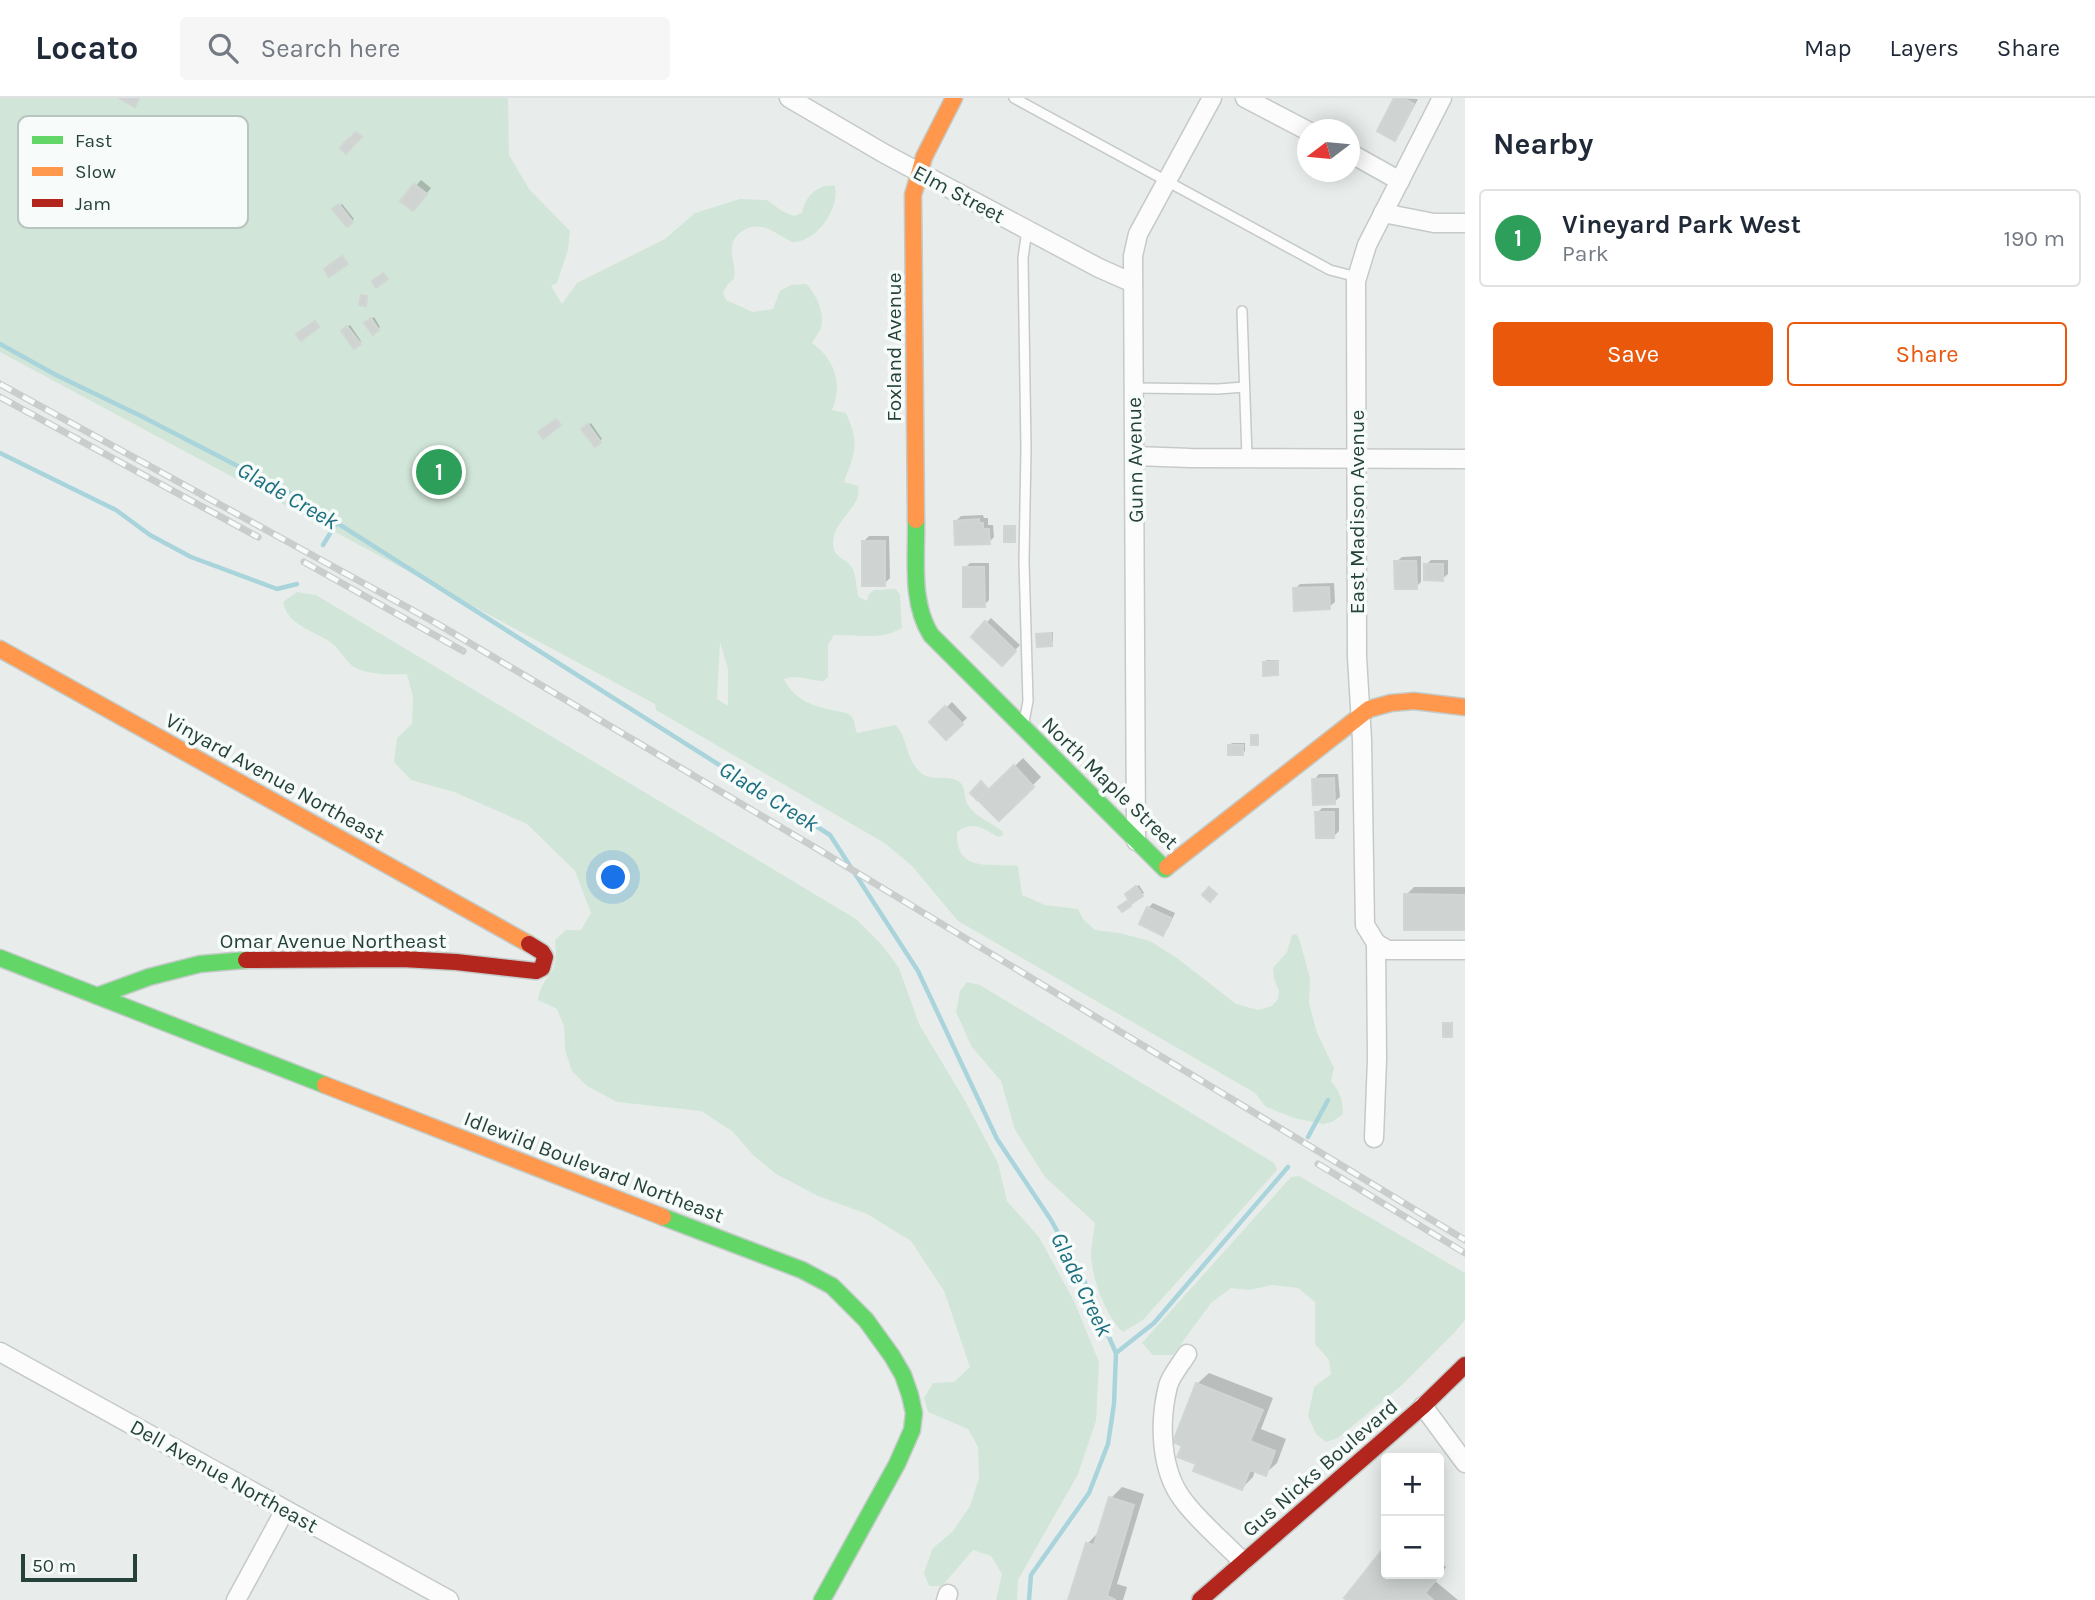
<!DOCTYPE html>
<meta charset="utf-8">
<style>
body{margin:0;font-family:Karla,sans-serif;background:#f6f6f7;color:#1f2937}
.controls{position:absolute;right:21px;bottom:21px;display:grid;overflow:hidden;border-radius:7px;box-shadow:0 4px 18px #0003}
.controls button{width:63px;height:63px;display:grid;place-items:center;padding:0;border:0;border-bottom:2px solid #e0e1e3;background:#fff;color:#1f2937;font:35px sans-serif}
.compass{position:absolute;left:1297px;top:21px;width:63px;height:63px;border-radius:50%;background:#fff;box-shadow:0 4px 18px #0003;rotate:254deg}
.scale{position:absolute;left:21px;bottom:18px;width:116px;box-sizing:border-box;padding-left:7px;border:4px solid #24423a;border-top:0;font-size:19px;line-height:24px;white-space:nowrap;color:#24423a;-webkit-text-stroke:5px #f7fbf9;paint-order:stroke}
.you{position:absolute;left:614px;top:780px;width:24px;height:24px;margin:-18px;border:5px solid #fff;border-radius:50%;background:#1a73e8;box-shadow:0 0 0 10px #1a73e833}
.badge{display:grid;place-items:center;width:46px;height:46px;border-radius:50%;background:#ea580c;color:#fff;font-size:23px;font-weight:700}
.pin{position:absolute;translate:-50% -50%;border:4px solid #fff;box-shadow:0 2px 7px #0006}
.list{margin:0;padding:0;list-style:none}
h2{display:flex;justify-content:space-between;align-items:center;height:91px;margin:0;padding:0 28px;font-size:30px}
h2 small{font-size:23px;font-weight:400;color:#747a83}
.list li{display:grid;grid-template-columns:46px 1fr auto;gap:21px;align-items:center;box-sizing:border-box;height:98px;margin:0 14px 14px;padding:0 14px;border:2px solid #e0e1e3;border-radius:7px}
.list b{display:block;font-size:26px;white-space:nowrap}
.list p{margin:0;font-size:23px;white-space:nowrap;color:#747a83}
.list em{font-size:23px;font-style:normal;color:#747a83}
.actions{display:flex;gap:14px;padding:21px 28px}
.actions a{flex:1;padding:16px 0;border:2px solid #ea580c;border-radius:7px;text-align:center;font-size:24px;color:#ea580c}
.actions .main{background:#ea580c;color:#fff}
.icon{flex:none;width:38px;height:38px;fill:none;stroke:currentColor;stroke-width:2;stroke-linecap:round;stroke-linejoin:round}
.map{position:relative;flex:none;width:1465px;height:1502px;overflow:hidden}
header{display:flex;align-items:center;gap:42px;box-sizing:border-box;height:98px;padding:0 35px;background:#fff;border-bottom:2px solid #e0e1e3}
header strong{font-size:33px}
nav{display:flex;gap:38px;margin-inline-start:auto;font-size:24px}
.search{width:490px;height:63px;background:#f6f6f7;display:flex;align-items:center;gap:18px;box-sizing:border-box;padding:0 24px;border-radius:7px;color:#747a83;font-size:26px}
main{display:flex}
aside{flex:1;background:#fff}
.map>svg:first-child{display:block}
.green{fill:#d1e6d8;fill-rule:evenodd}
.shadow{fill:#0003}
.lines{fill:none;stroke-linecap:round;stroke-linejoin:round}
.stream{stroke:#a9d4db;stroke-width:4.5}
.building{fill:#cfd4d2;stroke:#d1d6d4;stroke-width:2}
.lane-casing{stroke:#c5cac8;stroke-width:12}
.street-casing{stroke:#c5cac8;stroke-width:21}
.fast-casing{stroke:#c3cbc8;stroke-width:19}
.slow-casing{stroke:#c3cbc8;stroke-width:19}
.jam-casing{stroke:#c3cbc8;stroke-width:19}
.lane{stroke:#fcfcfc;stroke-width:9}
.street{stroke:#fcfcfc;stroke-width:18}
.fast{stroke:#63d668;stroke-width:16}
.slow{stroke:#ff974d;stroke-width:16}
.jam{stroke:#b3261e;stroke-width:16}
.rail-casing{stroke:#c9cdcc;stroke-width:7}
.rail{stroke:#f7fbf9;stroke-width:4.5;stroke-dasharray:13;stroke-linecap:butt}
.labels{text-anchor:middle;stroke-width:7;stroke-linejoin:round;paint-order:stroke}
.street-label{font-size:21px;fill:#24423a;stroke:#f7fbf9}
.water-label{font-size:23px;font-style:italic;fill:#1c6f80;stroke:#f7fbf9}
.key{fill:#f7fbf9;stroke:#b8c4c0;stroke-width:2}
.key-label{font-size:19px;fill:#24423a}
</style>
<header>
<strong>Locato</strong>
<div class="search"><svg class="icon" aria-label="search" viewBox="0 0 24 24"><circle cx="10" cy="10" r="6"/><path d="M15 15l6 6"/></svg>Search here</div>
<nav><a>Map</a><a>Layers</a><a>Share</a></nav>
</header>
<main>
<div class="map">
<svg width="1465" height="1502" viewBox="0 0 1465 1502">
<rect width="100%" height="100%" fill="#e8edeb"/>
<g class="green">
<path d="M 0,0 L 508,0 L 509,57 L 529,91 L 570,133 L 568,152 L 557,185 L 551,188 L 562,206 L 577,185 L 665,141 L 695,115 L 740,101 L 767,102 L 782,113 L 794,118 L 802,115 C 805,99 818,85 835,88 C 840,111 816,145 792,144 C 775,136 760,120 741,134 C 736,138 733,142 732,148 C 731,160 736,168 734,181 L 728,186 L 723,195 L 726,202 L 753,214 L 773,211 L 780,193 L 791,187 L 806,186 C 816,196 825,214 821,230 C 819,235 814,241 812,245 C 835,261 843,286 832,312 L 846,315 C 860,347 855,354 844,384 L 858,388 C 863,410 832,421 833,447 C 834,459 844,460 851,468 C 857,476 855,489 859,499 L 867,503 L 869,496 L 874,492 L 896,491 L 900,497 L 902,530 C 879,543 860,536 834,537 L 828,547 L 828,579 L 824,583 C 811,583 796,576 784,581 C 795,603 813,608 836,613 C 841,614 848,614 851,618 C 855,622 855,630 857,635 L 896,627 C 908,640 905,661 921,675 C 932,684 946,676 958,683 C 967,688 963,699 968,707 C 976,720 992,724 1003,734 L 1002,738 L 998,739 C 984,730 971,722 957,734 C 956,775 988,765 1018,768 L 1022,797 L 1045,807 L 1078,811 L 1083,821 L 1095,832 L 1119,835 L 1150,843 L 1177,860 L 1236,906 L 1258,912 L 1272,908 L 1278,901 L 1279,893 L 1274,881 L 1273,870 L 1287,854 L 1292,837 L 1296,836 L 1299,840 L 1310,880 L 1309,905 L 1317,935 L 1334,970 L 1331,983 C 1340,994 1343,1002 1343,1016 L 1332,1024 L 1323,1026 L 1294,1020 L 1266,1009 L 1255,995 L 958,823 L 913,769 L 886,746 L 656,612 L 655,606 L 0,254 ZM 720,544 L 728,571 L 728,608 L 717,601 Z"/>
<path d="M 297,494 L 316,497 L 856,821 L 882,847 L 899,870 L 919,926 L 964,1001 L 998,1065 L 1007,1103 L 1039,1139 L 1074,1203 L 1099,1264 L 1096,1323 L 1078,1376 L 1018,1482 L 1017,1502 L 996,1502 L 1002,1476 L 991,1458 L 973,1452 L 942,1488 L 929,1488 L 924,1475 L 932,1451 L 953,1433 L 970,1408 L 979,1380 L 978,1349 L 968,1331 L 928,1314 L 924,1300 L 933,1285 L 954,1284 L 970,1269 L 944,1193 L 911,1143 L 867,1116 L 818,1098 L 776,1076 L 753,1057 L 732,1033 L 701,1013 L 617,1004 L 587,988 L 572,973 L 565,952 L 564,928 L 557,911 L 538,902 C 540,889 543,886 550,876 C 557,867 556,853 555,842 L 566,832 L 581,832 L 591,815 L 575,773 L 527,726 L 454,694 L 411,682 L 394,664 L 397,640 L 412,626 L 413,599 L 407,576 C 390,577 374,577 358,571 C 349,568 342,555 335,548 C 319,533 288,530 283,504 Z"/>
<path d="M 967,884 L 980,887 L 1274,1065 L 1277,1072 L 1143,1222 L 1123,1234 C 1106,1219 1092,1180 1091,1158 C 1091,1147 1094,1135 1095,1125 L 1045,1079 L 1015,1032 L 1001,983 L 972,949 L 956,914 L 960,893 Z"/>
<path d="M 1299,1078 L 1465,1175 L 1465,1222 L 1455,1234 L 1402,1287 L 1338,1340 L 1326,1344 L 1316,1336 L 1308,1318 L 1314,1289 L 1331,1276 L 1329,1262 L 1315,1246 L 1315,1204 L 1298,1190 L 1272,1187 L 1249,1192 L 1231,1190 L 1211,1205 L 1173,1257 L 1153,1257 L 1142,1245 L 1291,1079 Z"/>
</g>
<g class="shadow">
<path d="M 1396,0 L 1418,1 L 1400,35 L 1395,41 Z"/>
<path d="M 421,82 L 431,90 L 418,106 L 403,103 Z"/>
<path d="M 342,106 L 354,121 L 347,127 L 335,112 Z"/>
<path d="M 374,219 L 380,229 L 373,235 L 368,223 Z"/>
<path d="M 350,227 L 361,243 L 354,249 L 343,233 Z"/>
<path d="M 591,325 L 602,341 L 595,346 L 584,331 Z"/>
<path d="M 983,417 L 984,420 L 988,420 L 988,427 L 993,427 L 994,439 L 989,444 L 956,423 L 961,418 Z"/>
<path d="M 1008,427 L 1016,427 L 1016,440 L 1014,442 L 1006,429 Z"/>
<path d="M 869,438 L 889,438 L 890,480 L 884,486 L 863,444 Z"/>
<path d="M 1421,458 L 1421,484 L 1416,489 L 1396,464 L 1402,459 Z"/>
<path d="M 1431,462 L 1448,462 L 1448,476 L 1442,481 L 1426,467 Z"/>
<path d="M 970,465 L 989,465 L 989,502 L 984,507 L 965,470 Z"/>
<path d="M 1334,485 L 1335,504 L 1329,509 L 1295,491 L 1300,486 Z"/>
<path d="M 991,520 L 1020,547 L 1002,566 L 973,539 Z"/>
<path d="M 1053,534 L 1053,544 L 1051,546 L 1038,537 Z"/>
<path d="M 1267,562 L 1279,562 L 1279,574 L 1277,576 L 1265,564 Z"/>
<path d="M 952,604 L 967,620 L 946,640 L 931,624 Z"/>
<path d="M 1232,645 L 1245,645 L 1245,653 L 1243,655 L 1230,647 Z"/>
<path d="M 1023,660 L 1041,679 L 999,721 L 981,702 Z"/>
<path d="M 1319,676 L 1338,676 L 1340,699 L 1334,704 L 1314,682 Z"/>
<path d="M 1322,710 L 1339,710 L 1339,733 L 1334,738 L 1317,715 Z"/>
<path d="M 1139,787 L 1144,795 L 1130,806 L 1123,807 L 1131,802 L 1129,794 Z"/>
<path d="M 1414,789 L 1465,789 L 1465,830 L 1406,797 Z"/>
<path d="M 1153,805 L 1175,815 L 1168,830 L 1162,836 L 1148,810 Z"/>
<path d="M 1209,1275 L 1273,1300 L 1261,1331 L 1286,1341 L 1277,1365 L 1265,1376 L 1255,1372 L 1253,1379 L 1242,1390 L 1198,1366 L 1197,1286 Z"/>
<path d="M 1122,1389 L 1144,1396 L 1117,1486 L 1127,1489 L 1123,1502 L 1070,1502 L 1088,1445 L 1099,1434 L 1111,1400 Z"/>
<path d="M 1386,1450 L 1386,1476 L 1439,1476 L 1439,1463 L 1446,1469 L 1435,1483 L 1458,1502 L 1349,1502 L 1346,1499 Z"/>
</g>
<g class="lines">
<g class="stream">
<path d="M 0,246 L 56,277 L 139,317 L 288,394 L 830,737 L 918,873 L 997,1041 L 1051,1122 L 1082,1178 L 1116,1255 L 1114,1306 L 1108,1346 L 1089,1395 L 1031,1477 L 1029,1502"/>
<path d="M 0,355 L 116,412 L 150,437 L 191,459 L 277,491 L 297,486"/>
<path d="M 323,447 L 337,424"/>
<path d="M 1308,1039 L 1328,1002"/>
<path d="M 1116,1255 L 1154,1225 L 1288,1069"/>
</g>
</g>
<g class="building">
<path d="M 119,0 L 139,0 L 135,9 Z"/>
<path d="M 1394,0 L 1403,0 L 1414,6 L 1395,43 L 1377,33 Z"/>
<path d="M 356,34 L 362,39 L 355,46 L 349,41 Z"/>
<path d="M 348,41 L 354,47 L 346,56 L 340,50 Z"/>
<path d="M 414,86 L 427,96 L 413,113 L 400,103 Z"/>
<path d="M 339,106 L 353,124 L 347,129 L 332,111 Z"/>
<path d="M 342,158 L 348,166 L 329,179 L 324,171 Z"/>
<path d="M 383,175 L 388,181 L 376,190 L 372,183 Z"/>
<path d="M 361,197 L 367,198 L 366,208 L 359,207 Z"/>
<path d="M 371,220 L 379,232 L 373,237 L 364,225 Z"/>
<path d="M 315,223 L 319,229 L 301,243 L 296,236 Z"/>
<path d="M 347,228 L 361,246 L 354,251 L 341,233 Z"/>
<path d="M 556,321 L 561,327 L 543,341 L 538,334 Z"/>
<path d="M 588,326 L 601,344 L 595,349 L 581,331 Z"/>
<path d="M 979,421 L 979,425 L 983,425 L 983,431 L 989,431 L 990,446 L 955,447 L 954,423 Z"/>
<rect x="1004" y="428" width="11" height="16"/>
<rect x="862" y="443" width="23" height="45"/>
<path d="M 1394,463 L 1416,463 L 1417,491 L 1395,491 Z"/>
<path d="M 1424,466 L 1443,466 L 1443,483 L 1424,482 Z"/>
<path d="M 963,469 L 984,469 L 985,509 L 963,509 Z"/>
<path d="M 1329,489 L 1330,511 L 1294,513 L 1293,490 Z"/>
<path d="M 985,523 L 1016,553 L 1002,568 L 971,539 Z"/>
<path d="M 1051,535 L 1052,548 L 1037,549 L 1036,536 Z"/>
<path d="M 1278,563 L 1278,577 L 1263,578 L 1263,564 Z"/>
<path d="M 945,608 L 963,626 L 946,642 L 929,624 Z"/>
<rect x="1251" y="637" width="7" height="10"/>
<rect x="1228" y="647" width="15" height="10"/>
<path d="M 1014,667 L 1034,689 L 999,723 L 978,702 Z"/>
<path d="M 1334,680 L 1335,706 L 1313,707 L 1312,681 Z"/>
<path d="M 981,683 L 988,691 L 977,702 L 970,695 Z"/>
<path d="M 1315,714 L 1334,714 L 1334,740 L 1316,740 Z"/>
<path d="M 1136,788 L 1143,798 L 1131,806 L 1125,796 Z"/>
<path d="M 1209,789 L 1217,796 L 1210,804 L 1202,797 Z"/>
<path d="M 1404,796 L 1465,797 L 1465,832 L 1404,832 Z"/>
<path d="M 1127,803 L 1131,808 L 1122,814 L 1118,809 Z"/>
<path d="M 1147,809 L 1171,820 L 1163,838 L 1139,826 Z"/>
<rect x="1443" y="925" width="9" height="14"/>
<path d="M 1196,1285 L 1263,1312 L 1250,1343 L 1275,1353 L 1266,1378 L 1250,1372 L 1242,1392 L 1193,1373 L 1196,1366 L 1177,1359 L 1182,1348 L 1173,1344 Z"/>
<path d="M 1109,1399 L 1134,1407 L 1107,1498 L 1116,1502 L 1068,1502 L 1086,1445 L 1094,1447 Z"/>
<path d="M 1386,1447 L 1386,1476 L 1429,1476 L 1436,1482 L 1425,1495 L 1433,1502 L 1347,1502 L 1344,1500 Z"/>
</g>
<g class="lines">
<g class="lane-casing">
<g id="lane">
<path d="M 1014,0 L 1330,172 L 1357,179"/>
<path d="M 1242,213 L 1247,360"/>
<path d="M 1134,290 L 1218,291 L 1244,289"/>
<path d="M 1024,624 L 1028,603 L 1024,464 L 1026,351 L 1023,160 L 1027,132"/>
</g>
</g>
<g class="street-casing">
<g id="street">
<path d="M 789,0 L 885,56 L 1099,170 L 1133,185"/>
<path d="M 1245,0 L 1308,33"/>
<path d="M 1442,0 L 1367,147 L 1356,183 L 1357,559 L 1362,642 L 1365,827 L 1376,845 L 1388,852 L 1465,852"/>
<path d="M 1350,55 L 1400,83"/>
<path d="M 1383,115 L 1434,125 L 1465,125"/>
<path d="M 1135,358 L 1190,360 L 1465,361"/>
<path d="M 1136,743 L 1133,158 L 1138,136 L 1212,0"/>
<path d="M 1374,1040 L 1377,961 L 1376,845"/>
<path d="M 0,1254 L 449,1502"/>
<path d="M 1187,1256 C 1181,1266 1171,1277 1168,1288 C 1159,1324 1160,1372 1183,1402 C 1200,1425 1224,1444 1243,1464"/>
<path d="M 1423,1308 L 1465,1365"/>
<path d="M 236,1502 L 285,1412"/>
<path d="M 946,1502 L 948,1496"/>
</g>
</g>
<g class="fast-casing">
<g id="fast">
<path d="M 916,422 C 917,459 910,504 931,537 L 1165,771 L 1167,769"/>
<path d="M 0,860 L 325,987"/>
<path d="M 97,898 L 149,879 L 200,866 L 246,862"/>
<path d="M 663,1119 L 802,1172 L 832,1188 L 866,1222 L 892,1258 L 903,1277 L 910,1297 L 914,1315 L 912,1332 L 897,1366 L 822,1502"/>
</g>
</g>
<g class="slow-casing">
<g id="slow">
<path d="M 916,422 L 913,97 L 924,59 L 954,0"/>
<path d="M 0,551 L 529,846"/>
<path d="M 1167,769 L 1369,611 L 1391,605 L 1414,603 L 1465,609"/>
<path d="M 325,987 L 663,1119"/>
</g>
</g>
<g class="jam-casing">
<g id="jam">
<path d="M 246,862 L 402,861 L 456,864 L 536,873 L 542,870 L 545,859 L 542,854 L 529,846"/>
<path d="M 1200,1502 L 1423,1308 L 1465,1267"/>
</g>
</g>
<use href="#lane" class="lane"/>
<use href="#street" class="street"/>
<use href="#fast" class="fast"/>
<use href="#slow" class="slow"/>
<use href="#jam" class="jam"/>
<g class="rail-casing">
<g id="rail">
<path d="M 0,286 L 436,525 L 821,753 L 1465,1142"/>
<path d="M 0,299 L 258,439"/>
<path d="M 304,464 L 463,553"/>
<path d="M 1318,1066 L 1465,1155"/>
</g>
</g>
<use href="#rail" class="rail"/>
</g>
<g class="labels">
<g class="street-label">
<text transform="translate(959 96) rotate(28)" y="7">Elm Street</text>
<text transform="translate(894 249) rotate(-90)" y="7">Foxland Avenue</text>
<text transform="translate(1135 362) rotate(-91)" y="7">Gunn Avenue</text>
<text transform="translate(1357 414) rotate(-90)" y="7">East Madison Avenue</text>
<text transform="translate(275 680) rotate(29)" y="7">Vinyard Avenue Northeast</text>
<text transform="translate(1110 685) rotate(44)" y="7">North Maple Street</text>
<text x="333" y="850">Omar Avenue Northeast</text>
<text transform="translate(594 1069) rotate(21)" y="7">Idlewild Boulevard Northeast</text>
<text transform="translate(1320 1370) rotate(-41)" y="7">Gus Nicks Boulevard</text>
<text transform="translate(224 1378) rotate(29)" y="7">Dell Avenue Northeast</text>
</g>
<g class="water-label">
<text transform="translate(288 397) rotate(30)" y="8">Glade Creek</text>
<text transform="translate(769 698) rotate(32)" y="8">Glade Creek</text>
<text transform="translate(1082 1186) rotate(64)" y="8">Glade Creek</text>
</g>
</g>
<rect x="18" y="18" width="230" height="112" rx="10" class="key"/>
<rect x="32" y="38" width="31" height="8" fill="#63d668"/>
<rect x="32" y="69" width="31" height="9" fill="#ff974d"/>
<rect x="32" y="101" width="31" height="8" fill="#b3261e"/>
<g class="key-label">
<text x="75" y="49">Fast</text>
<text x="75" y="80">Slow</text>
<text x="75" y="112">Jam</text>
</g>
</svg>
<div class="controls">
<button>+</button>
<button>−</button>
</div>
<svg class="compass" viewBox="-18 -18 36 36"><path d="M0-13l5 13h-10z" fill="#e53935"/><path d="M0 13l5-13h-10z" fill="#747a83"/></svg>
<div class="scale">50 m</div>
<div class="you"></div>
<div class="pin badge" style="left:439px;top:374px;background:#2e9e5b">1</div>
</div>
<aside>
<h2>Nearby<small></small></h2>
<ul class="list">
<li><span class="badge" style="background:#2e9e5b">1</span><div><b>Vineyard Park West</b><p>Park</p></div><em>190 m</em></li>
</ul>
<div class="actions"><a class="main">Save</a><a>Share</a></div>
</aside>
</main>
